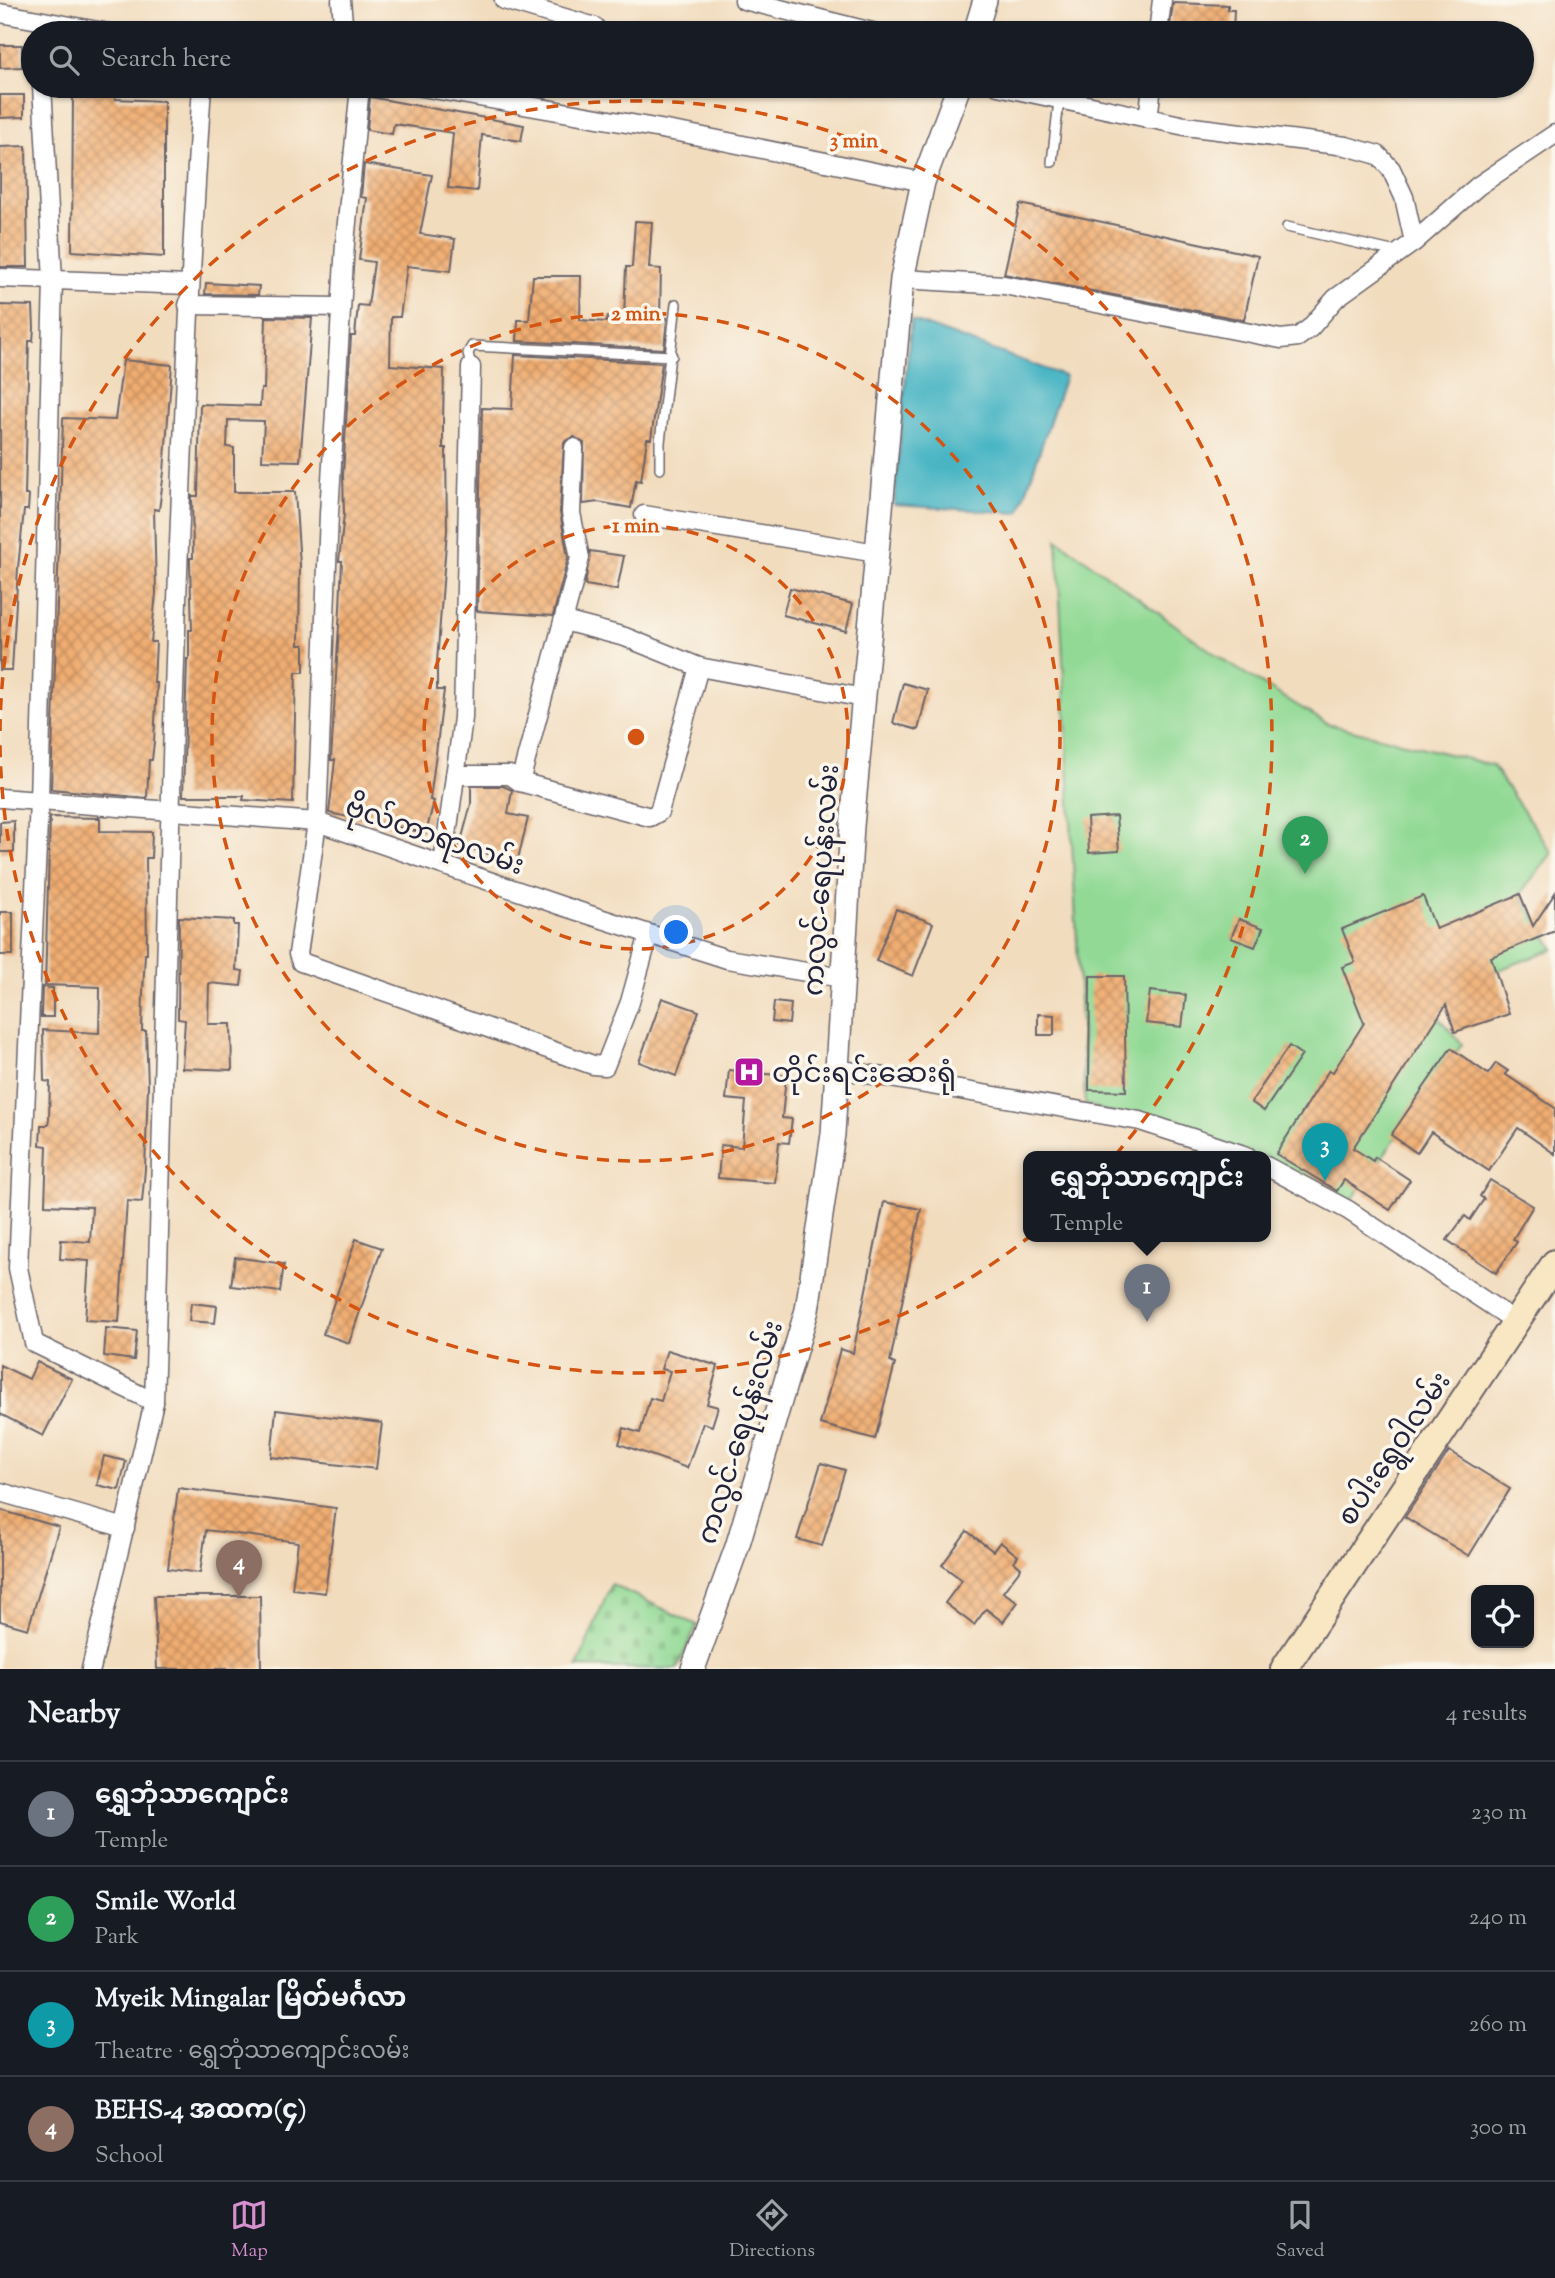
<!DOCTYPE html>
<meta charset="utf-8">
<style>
body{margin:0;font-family:"Sorts Mill Goudy","Noto Sans Myanmar",serif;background:#242831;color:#f1f3f6}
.controls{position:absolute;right:21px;bottom:21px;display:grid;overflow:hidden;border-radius:14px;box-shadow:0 2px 5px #0004}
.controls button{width:63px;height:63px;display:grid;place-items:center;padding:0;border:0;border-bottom:2px solid #363941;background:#171b24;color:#f1f3f6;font:35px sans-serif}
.you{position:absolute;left:677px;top:933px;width:24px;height:24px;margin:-18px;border:5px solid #fff;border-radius:50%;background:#1a73e8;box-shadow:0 0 0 10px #1a73e833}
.badge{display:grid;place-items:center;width:46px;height:46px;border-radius:50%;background:#d690ce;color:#fff;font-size:23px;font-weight:700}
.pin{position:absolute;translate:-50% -58px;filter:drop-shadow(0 2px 4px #0008)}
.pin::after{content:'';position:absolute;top:37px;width:24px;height:21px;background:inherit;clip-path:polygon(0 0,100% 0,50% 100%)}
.popup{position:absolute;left:1023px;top:1151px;width:248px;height:91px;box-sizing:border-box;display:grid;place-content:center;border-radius:14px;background:#171b24;filter:drop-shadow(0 2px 5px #0005);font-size:23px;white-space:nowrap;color:#9ea1a6}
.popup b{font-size:26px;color:#f1f3f6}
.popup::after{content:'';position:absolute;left:50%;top:100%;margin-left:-14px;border:14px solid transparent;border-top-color:#171b24}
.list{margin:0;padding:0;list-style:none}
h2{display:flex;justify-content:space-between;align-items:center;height:91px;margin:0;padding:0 28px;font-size:30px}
h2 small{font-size:23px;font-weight:400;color:#9ea1a6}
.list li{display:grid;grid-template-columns:46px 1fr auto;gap:21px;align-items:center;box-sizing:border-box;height:105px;padding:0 28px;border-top:2px solid #363941}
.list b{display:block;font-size:26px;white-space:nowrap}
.list p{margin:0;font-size:23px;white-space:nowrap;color:#9ea1a6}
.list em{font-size:23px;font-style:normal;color:#9ea1a6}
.icon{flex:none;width:38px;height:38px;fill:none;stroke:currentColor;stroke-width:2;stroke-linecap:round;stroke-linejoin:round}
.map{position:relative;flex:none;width:1555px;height:1669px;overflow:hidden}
.search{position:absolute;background:#171b24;box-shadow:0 2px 5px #0004;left:21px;right:21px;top:21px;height:77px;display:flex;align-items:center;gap:18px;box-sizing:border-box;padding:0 24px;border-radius:38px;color:#9ea1a6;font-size:26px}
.sheet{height:511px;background:#171b24}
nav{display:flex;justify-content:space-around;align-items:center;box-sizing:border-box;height:98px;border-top:2px solid #363941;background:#171b24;font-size:19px;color:#9ea1a6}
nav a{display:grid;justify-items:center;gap:4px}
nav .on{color:#d690ce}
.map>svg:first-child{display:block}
.cemetery{fill:url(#cemetery-stones);stroke:#5a7e68;stroke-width:2}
.park{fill:#91d994;stroke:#5a7e68;stroke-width:2}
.water{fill:#48b5c4;stroke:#356c80;stroke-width:2}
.building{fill:url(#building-cross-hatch)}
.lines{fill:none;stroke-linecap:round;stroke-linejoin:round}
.service-casing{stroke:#6b6369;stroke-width:12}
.minor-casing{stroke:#6b6369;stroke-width:21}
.tertiary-casing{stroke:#6b6369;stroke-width:26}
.secondary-casing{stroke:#6b6369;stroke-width:30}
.service{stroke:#fff;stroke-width:9}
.minor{stroke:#fff;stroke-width:18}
.tertiary{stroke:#fff;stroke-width:23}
.secondary{stroke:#f9e7c3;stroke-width:26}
.ring{fill:none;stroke:#d45411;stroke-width:3.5;stroke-dasharray:12 9}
.labels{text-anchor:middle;stroke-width:7;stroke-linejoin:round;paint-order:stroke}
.street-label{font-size:28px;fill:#22223b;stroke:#fbf7ec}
.poi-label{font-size:28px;fill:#22223b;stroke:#fbf7ec;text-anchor:start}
.centre{fill:#d45411;stroke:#fbf7ec;stroke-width:3.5}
.ring-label{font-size:21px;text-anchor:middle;font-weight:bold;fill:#d45411;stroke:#fbf7ec;stroke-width:7;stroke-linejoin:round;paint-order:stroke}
</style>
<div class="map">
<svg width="1555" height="1669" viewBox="0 0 1555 1669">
<defs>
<pattern id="cemetery-stones" width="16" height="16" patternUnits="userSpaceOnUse" patternTransform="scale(1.75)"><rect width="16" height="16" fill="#91d994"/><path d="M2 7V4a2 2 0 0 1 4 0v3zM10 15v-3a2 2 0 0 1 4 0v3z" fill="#7dba80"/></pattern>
<pattern id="building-cross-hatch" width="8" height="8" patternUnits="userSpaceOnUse" patternTransform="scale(1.75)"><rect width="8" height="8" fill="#f0ad71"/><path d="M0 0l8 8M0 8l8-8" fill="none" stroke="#c28c5e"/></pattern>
</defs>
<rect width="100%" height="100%" fill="#fbf7ec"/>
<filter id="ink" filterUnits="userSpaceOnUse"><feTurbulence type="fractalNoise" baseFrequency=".0143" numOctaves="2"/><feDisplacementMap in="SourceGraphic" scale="14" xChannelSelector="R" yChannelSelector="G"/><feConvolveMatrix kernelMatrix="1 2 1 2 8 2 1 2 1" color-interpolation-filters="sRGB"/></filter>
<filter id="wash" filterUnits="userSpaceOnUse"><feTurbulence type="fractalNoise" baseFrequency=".00686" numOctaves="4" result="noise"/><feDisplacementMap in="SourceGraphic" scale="28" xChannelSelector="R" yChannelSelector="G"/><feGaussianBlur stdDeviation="1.57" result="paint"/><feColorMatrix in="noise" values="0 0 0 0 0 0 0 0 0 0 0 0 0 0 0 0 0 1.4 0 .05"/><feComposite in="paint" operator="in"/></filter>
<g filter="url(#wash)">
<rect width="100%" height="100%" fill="#f2dcbe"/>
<path class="cemetery" d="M 611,1584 L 697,1625 L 677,1669 L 577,1667 Z"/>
<path class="park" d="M 1057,539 L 1226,662 L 1328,724 L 1492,765 L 1552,853 L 1520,894 L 1554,949 L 1422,999 L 1462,1044 L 1347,1207 L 1266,1167 L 1266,1156 L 1243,1156 L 1085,1104 Z"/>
<path class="water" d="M 911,320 L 1065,376 L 1019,513 L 894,505 Z"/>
<g id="blocks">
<g class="building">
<path d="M 1173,3 L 1228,5 L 1228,10 L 1234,10 L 1233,33 L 1169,33 Z"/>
<path d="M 0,45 L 22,45 L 22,67 L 0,68 Z"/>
<path d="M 73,89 L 116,90 L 115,99 L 164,101 L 164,257 L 72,251 Z"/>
<path d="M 0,95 L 24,95 L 24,117 L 0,118 Z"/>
<path d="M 370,97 L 524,125 L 521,141 L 482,135 L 477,191 L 448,188 L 453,133 L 394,124 L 392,134 L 367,130 Z"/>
<path d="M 26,146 L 28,267 L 0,267 L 0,147 Z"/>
<path d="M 364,164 L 432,175 L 420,234 L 455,239 L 451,271 L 407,266 L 400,317 L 391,317 L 390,365 L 444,369 L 443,423 L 443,448 L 446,448 L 447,530 L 437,662 L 437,690 L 444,690 L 430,800 L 434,801 L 426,833 L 329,813 L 335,760 L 331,760 L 340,608 L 342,561 L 339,561 L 344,514 L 343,475 L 351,336 L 355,336 L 358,305 L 368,306 L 374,262 L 359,260 L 367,198 L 361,197 Z"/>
<path d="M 1020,204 L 1258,256 L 1244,320 L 1004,274 Z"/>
<path d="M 635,221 L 652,222 L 649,268 L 661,269 L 660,318 L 667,318 L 664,349 L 517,341 L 518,320 L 529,320 L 533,276 L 581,276 L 580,320 L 607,322 L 608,316 L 624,317 L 626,267 L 632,267 Z"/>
<path d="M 206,283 L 259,286 L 258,295 L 205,294 Z"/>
<path d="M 0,305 L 33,306 L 34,328 L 33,341 L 29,341 L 25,495 L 29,495 L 28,510 L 24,510 L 18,568 L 12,670 L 0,670 Z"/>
<path d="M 266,317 L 312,318 L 300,461 L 262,460 L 264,421 L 228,420 L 227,447 L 234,448 L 234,492 L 295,492 L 300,565 L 299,645 L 304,645 L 304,672 L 296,672 L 293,803 L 243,800 L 244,796 L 183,796 L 187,659 L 189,659 L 189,630 L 192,630 L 190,565 L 190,558 L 193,558 L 192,496 L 198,496 L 200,404 L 260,406 L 261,389 L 264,389 Z"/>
<path d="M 515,355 L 662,363 L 651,439 L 647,439 L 641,481 L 636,480 L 631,508 L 598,502 L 583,504 L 584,443 L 574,437 L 564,442 L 560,512 L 568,558 L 553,616 L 477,611 L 482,408 L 512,409 Z"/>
<path d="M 123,360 L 172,365 L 164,472 L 159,510 L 154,509 L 156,593 L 151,642 L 156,642 L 154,683 L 157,683 L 154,742 L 152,760 L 149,760 L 147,798 L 51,789 L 63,418 L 115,420 Z"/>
<path d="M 590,551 L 624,556 L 617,590 L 585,585 Z"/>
<path d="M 790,588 L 853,604 L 846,631 L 783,615 Z"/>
<path d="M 903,683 L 928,690 L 918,730 L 893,723 Z"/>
<path d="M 471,786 L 503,786 L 512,790 L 508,814 L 528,818 L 517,863 L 460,845 L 471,804 Z"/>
<path d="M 1116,816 L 1119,851 L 1089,853 L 1087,818 Z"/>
<path d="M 50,817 L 100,818 L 100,831 L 152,832 L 151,858 L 146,858 L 147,954 L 145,954 L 143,992 L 142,1031 L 146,1031 L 148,1086 L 145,1169 L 142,1202 L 127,1201 L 119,1322 L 85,1320 L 89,1261 L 60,1259 L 61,1240 L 90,1242 L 92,1207 L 45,1205 L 47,1146 L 40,1145 L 41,1125 L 48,1125 L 49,1119 L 50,1082 L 44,1081 L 43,1030 L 99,1033 L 100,991 L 100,987 L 45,985 Z"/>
<path d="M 14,821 L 14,852 L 0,852 L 0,822 Z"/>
<path d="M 1555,893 L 1555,931 L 1491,957 L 1509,1014 L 1455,1032 L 1446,1005 L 1353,1148 L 1373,1161 L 1375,1157 L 1410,1180 L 1390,1210 L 1344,1180 L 1337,1191 L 1276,1154 L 1329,1070 L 1333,1072 L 1364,1023 L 1342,967 L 1355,962 L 1342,929 L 1423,896 L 1436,929 L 1520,894 L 1533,926 Z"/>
<path d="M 896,909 L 933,923 L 913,976 L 876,961 Z"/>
<rect x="0" y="912" width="13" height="43"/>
<path d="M 179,917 L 234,920 L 234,925 L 238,925 L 236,970 L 243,971 L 241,986 L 209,983 L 208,1024 L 231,1024 L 232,1070 L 182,1068 L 185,1020 L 178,1019 Z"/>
<path d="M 1239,919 L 1263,928 L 1255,947 L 1231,938 Z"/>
<path d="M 1090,976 L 1124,976 L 1126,1091 L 1089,1090 Z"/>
<path d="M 42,987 L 53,988 L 53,1017 L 41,1017 Z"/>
<path d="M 1150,991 L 1186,995 L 1182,1027 L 1146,1023 Z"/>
<path d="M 662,998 L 699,1011 L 676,1076 L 639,1062 Z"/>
<path d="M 774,1002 L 791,1004 L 789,1024 L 772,1022 Z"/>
<path d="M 1038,1014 L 1054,1015 L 1054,1035 L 1038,1035 Z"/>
<path d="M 1289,1046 L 1302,1055 L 1264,1111 L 1251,1102 Z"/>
<path d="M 1451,1048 L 1488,1074 L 1496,1063 L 1508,1071 L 1505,1074 L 1555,1108 L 1555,1154 L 1518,1128 L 1489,1171 L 1431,1132 L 1417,1153 L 1391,1135 Z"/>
<path d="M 729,1070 L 786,1076 L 782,1118 L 792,1119 L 789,1143 L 779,1142 L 775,1183 L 718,1178 L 721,1145 L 742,1147 L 746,1101 L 726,1099 Z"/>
<path d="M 1490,1180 L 1533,1206 L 1513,1239 L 1517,1242 L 1496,1273 L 1447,1240 L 1465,1216 L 1470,1220 L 1484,1199 L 1480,1196 Z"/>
<path d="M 884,1202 L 921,1209 L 890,1362 L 895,1364 L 875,1439 L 820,1424 L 840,1349 L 853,1353 Z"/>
<path d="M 356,1239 L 382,1248 L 349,1343 L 323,1334 Z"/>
<path d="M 235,1257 L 284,1264 L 280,1292 L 231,1286 Z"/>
<path d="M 191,1303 L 217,1306 L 215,1323 L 189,1321 Z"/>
<path d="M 106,1328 L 137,1331 L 134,1360 L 104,1356 Z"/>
<path d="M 667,1350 L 718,1366 L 707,1404 L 718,1407 L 712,1426 L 703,1423 L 687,1468 L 619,1444 L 624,1428 L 640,1433 L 650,1398 L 661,1401 L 670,1371 L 661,1369 Z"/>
<path d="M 37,1362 L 72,1379 L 43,1436 L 0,1414 L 0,1365 L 29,1379 Z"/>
<path d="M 276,1410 L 382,1423 L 376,1469 L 271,1457 Z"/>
<path d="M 1449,1451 L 1510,1489 L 1469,1556 L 1405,1517 Z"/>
<path d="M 104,1456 L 126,1461 L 119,1490 L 97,1485 Z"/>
<path d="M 821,1463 L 845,1470 L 822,1546 L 797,1539 Z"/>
<path d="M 178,1488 L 336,1508 L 325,1593 L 292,1589 L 298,1542 L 206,1530 L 200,1573 L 168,1569 Z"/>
<path d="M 0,1510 L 59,1527 L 28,1629 L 0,1621 Z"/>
<path d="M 967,1531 L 993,1551 L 1000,1542 L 1018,1556 L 1014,1562 L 1021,1568 L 1003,1592 L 1018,1602 L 1003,1622 L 986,1609 L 974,1625 L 945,1603 L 962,1580 L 942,1565 Z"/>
<path d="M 154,1596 L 260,1596 L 261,1669 L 157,1669 Z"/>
</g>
</g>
</g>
<g filter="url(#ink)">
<use href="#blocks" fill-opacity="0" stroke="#6b6369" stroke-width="2"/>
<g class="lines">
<g class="service-casing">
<g id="service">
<path d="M 1052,162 L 1059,101"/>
<path d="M 1287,227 L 1396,252"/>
<path d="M 471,367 L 468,353 L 472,346 L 672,356"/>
<path d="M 660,469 L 660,442 L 676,304"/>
</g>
</g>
<g class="minor-casing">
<g id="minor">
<path d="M 341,0 L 344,33"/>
<path d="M 504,0 L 595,27"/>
<path d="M 744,0 L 876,33"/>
<path d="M 0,13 L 109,33"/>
<path d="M 1158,33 L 1162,0"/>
<path d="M 42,86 L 53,280 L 39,801 L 18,1268 L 34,1343 L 154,1402 C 168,963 173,524 202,86"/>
<path d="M 360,86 L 345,243 L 329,514 L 317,822 L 298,954 L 301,962 L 593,1065 L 605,1066 L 630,1002 L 649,934"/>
<path d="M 416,86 L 689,134 L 923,182"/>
<path d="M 998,86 L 1185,126 L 1346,146 L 1378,155 L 1391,169 L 1404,197 L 1414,242"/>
<path d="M 1148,119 L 1152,86"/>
<path d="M 0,278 L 189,285"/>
<path d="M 902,279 L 1004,285 L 1281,339 L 1298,337 L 1310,328 L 1336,298 L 1414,242 L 1478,186 L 1555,134"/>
<path d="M 188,305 L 341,307"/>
<path d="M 644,515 L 877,553"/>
<path d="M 564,621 L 625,637 L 699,667 L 864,698"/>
<path d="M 455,775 L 510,775 L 520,782 L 650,817 L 659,812 L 699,667"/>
<path d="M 520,782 L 580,558 L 571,513 L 574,448"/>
<path d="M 0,798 L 317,822 L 562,906 L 727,959 L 843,978"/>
<path d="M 443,864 L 463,718 L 471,367"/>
<path d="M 838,1069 L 1140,1121 L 1247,1156"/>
<path d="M 1266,1166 L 1348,1210 L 1515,1321"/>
<path d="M 0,1492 L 125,1528"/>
<path d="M 91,1669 L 154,1402"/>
</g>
</g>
<g class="tertiary-casing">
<g id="tertiary">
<path d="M 975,33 L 985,0"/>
<path d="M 693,1669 L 737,1547 L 807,1310 L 833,1134 L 852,826 L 902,279 L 923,182 L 959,86"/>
</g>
</g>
<g class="secondary-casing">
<path id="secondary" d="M 1284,1669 L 1555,1263"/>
</g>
<use href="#service" class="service"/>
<use href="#minor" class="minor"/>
<use href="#tertiary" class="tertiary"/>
<use href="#secondary" class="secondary"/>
</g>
</g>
<g class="ring">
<circle cx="636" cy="737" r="212"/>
<circle cx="636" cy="737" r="424"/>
<path d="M0 731A636 636 0 1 1 0 743"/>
</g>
<defs>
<g id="hospital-square" transform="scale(1.575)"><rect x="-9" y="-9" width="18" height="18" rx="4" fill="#b5179e" stroke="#fbf7ec"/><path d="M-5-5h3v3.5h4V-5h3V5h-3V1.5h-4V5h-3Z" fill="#fff"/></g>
</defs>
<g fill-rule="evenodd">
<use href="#hospital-square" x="749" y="1072"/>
</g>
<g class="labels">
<g class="street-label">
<text transform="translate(435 835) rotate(19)" y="10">ဗိုလ်တာရာလမ်း</text>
<text transform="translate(820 880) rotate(-86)" y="10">ကလွင်-ရေပုန်းလမ်း</text>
<text transform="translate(739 1432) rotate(-73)" y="10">ကလွင်-ရေပုန်းလမ်း</text>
<text transform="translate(1393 1448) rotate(-56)" y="10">စပါးရွေဝါလမ်း</text>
</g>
<g class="poi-label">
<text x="772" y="1082">တိုင်းရင်းဆေးရုံ</text>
</g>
</g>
<circle cx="636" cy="737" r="10" class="centre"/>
<g class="ring-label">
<text x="854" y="147">3 min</text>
<text x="636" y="320">2 min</text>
<text x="636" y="532">1 min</text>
</g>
</svg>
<div class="controls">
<button><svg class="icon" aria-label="locate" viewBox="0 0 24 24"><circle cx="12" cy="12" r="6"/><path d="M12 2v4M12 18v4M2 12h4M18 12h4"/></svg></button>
</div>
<div class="you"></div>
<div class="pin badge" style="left:1147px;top:1322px;background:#6b7280">1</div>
<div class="popup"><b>ရွှေဘုံသာကျောင်း</b>Temple</div>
<div class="pin badge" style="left:1305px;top:874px;background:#2e9e5b">2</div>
<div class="pin badge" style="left:1325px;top:1181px;background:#0f9aa8">3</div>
<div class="pin badge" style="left:239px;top:1598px;background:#8d6e63">4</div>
<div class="search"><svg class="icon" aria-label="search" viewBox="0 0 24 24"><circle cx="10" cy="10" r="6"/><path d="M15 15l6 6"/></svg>Search here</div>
</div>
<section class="sheet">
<h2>Nearby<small>4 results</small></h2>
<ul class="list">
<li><span class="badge" style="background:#6b7280">1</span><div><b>ရွှေဘုံသာကျောင်း</b><p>Temple</p></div><em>230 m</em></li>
<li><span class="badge" style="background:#2e9e5b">2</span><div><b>Smile World</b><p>Park</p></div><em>240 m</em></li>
<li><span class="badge" style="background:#0f9aa8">3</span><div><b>Myeik Mingalar မြိတ်မင်္ဂလာ</b><p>Theatre · ရွှေဘုံသာကျောင်းလမ်း</p></div><em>260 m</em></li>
<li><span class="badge" style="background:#8d6e63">4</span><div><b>BEHS-4 အထက(၄)</b><p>School</p></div><em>300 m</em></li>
</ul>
</section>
<nav>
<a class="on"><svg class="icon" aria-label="map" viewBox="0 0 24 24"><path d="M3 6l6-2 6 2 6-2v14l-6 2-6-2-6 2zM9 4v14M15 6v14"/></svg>Map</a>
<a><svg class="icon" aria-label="directions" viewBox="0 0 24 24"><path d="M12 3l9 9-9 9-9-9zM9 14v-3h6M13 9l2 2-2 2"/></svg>Directions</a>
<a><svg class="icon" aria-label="saved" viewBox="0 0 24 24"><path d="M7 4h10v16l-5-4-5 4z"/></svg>Saved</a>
</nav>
